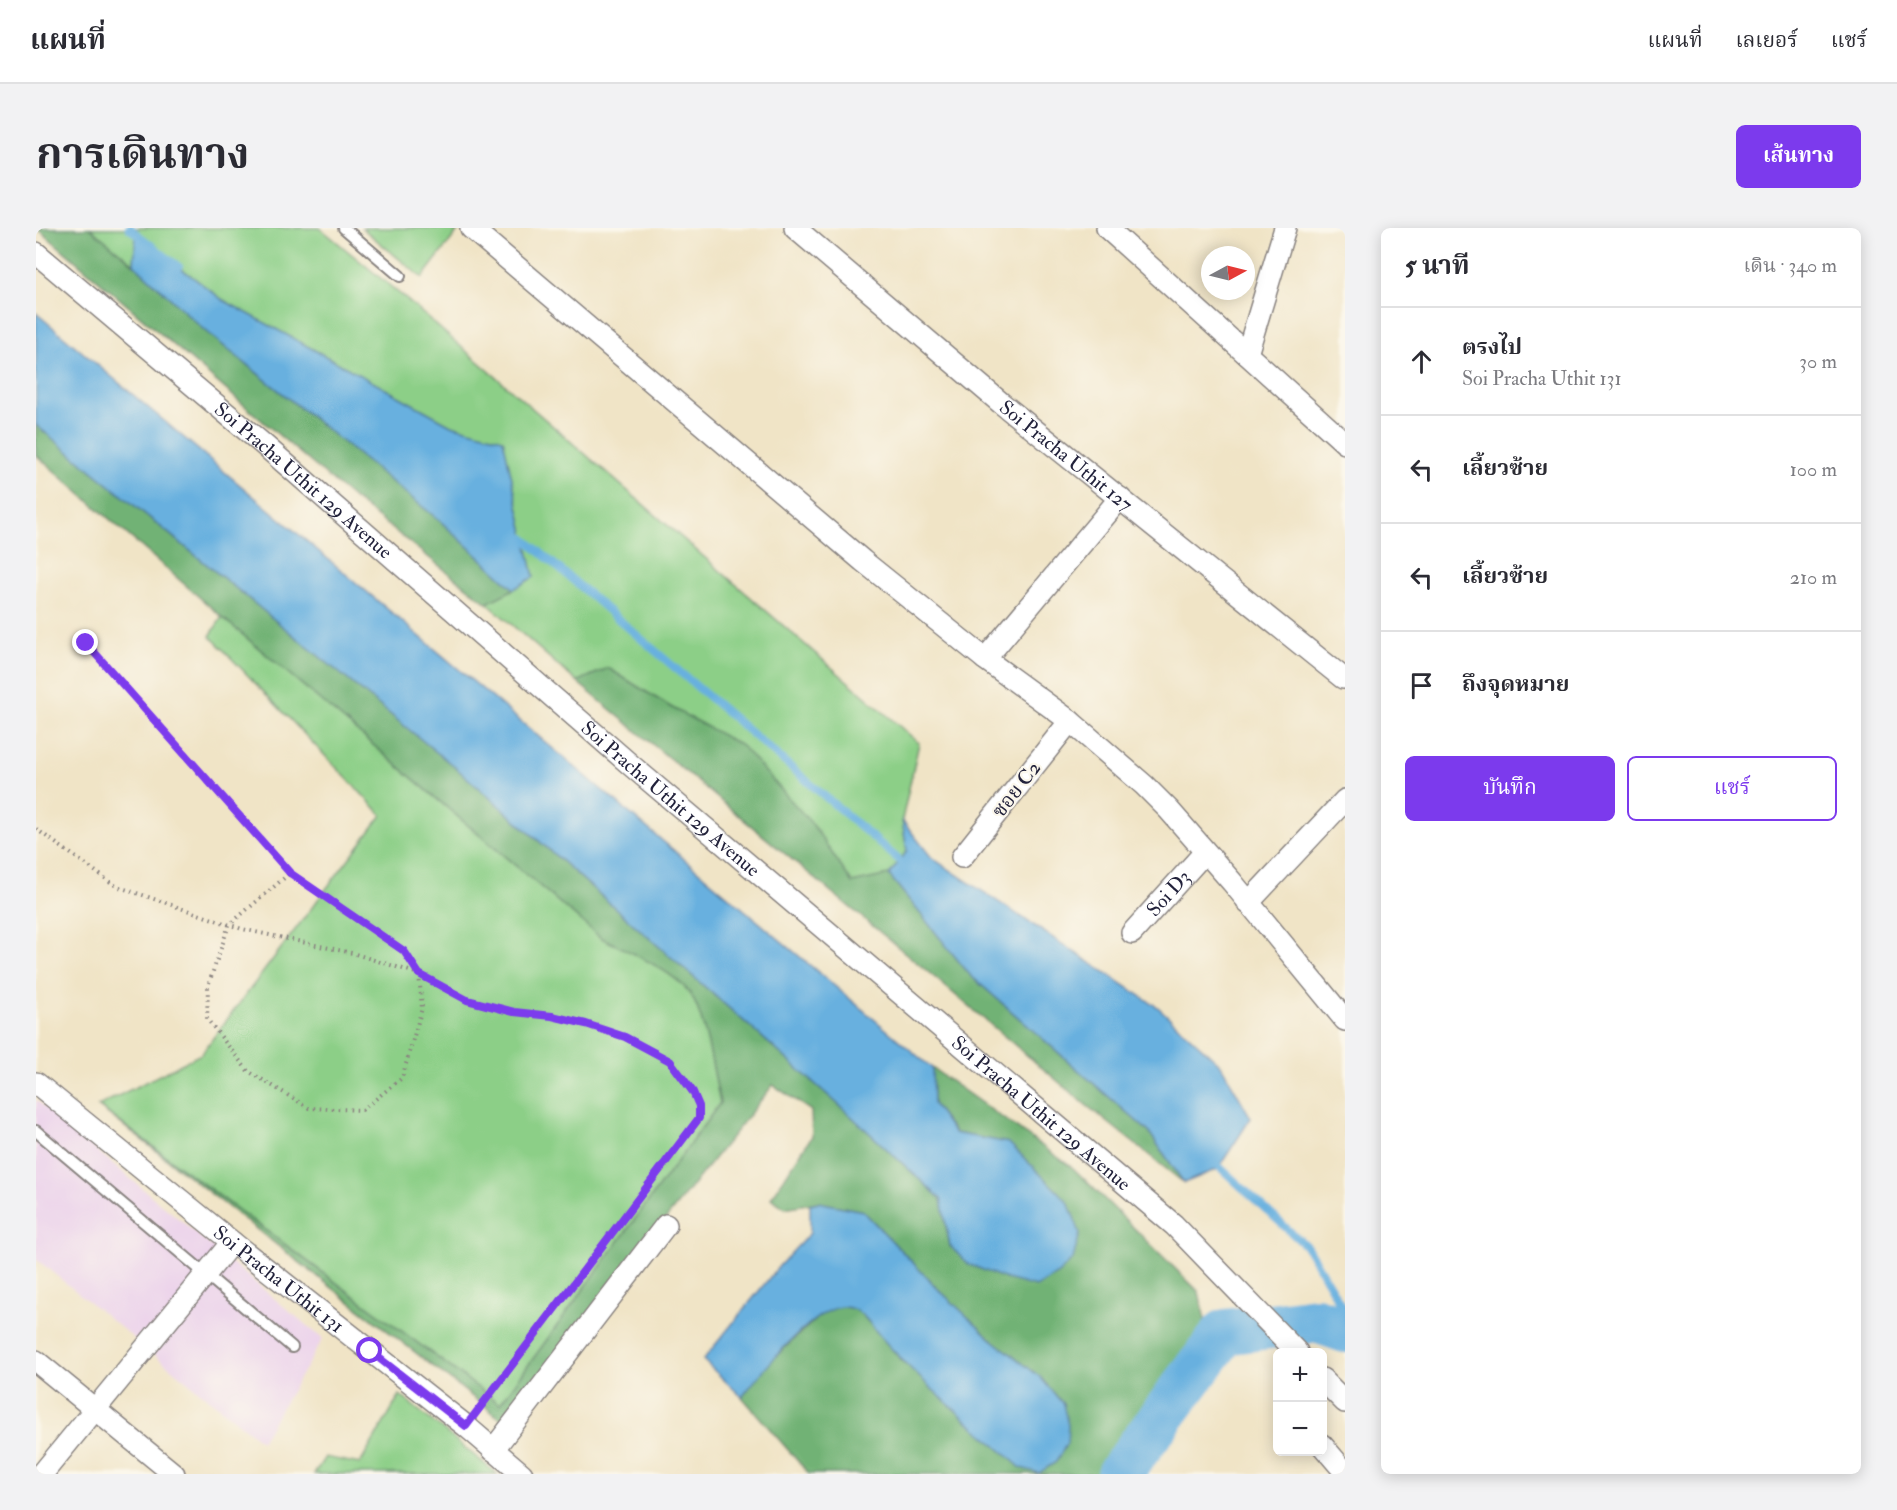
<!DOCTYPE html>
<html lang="th">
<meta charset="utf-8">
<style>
body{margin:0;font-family:"IM FELL Double Pica","Noto Serif Thai",serif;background:#f2f2f3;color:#2b2b33}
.controls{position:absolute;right:18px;bottom:18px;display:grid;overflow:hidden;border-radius:9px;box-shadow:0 3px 15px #0003}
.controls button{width:54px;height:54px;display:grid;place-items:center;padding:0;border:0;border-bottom:2px solid #e1e1e2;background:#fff;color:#2b2b33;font:30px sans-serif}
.compass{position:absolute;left:1165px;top:18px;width:54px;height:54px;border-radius:50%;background:#fff;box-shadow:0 3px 15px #0003;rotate:83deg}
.stop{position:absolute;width:18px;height:18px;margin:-14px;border:4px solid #7c3aed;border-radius:50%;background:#fff}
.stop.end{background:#7c3aed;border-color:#fff;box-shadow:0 2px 6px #0008}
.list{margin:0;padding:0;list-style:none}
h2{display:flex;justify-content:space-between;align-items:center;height:78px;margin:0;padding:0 24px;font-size:26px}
h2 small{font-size:20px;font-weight:400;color:#7c7c81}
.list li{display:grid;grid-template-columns:39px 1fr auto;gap:18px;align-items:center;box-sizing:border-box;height:108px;padding:0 24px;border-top:2px solid #e1e1e2}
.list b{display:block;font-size:22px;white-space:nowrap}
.list p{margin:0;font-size:20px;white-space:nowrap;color:#7c7c81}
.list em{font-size:20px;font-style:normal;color:#7c7c81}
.actions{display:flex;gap:12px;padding:18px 24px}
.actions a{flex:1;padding:14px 0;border:2px solid #7c3aed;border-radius:9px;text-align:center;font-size:21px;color:#7c3aed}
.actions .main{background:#7c3aed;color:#fff}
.icon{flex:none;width:33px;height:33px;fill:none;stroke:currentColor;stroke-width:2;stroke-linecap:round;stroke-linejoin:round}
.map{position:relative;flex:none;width:1309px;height:1246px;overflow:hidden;border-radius:9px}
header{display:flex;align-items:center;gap:36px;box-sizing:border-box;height:84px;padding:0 30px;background:#fff;border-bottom:2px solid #e1e1e2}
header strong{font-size:28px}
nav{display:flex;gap:33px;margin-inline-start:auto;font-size:21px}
.intro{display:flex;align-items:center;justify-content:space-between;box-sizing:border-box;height:144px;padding:0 36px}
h1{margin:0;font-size:42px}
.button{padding:15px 27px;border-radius:9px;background:#7c3aed;color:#fff;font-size:21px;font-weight:700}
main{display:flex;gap:36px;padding:0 36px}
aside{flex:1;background:#fff;border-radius:9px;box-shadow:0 3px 15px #0003}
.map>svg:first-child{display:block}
.built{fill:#ebd1eb}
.green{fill:#8ccf87;stroke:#577861;stroke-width:1.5}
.forest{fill:#71b274;stroke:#4a6a58;stroke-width:1.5}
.water{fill:#67b0df;stroke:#44698d;stroke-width:1.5}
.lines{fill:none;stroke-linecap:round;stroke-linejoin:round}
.stream{stroke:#67b0df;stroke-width:8}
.river{stroke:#67b0df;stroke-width:46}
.service-casing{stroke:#898380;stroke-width:14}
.minor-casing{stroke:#898380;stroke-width:24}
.path{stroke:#898380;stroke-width:4;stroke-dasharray:1.5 4.5;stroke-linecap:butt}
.service{stroke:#fff;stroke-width:10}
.minor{stroke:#fff;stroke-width:21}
.route{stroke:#7c3aed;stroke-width:8}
.labels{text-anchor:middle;stroke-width:4.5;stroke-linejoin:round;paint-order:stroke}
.street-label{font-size:20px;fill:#22223b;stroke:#fbf7ec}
</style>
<header>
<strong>แผนที่</strong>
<nav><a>แผนที่</a><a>เลเยอร์</a><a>แชร์</a></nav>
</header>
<div class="intro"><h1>การเดินทาง</h1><a class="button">เส้นทาง</a></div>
<main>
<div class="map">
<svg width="1309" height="1246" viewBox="0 0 1309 1246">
<rect width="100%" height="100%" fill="#fbf7ec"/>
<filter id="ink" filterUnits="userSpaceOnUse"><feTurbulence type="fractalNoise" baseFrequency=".0167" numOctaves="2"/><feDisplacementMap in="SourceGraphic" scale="12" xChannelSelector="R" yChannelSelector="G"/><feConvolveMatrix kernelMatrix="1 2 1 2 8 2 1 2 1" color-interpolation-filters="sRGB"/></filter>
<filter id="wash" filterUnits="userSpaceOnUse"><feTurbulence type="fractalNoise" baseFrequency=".008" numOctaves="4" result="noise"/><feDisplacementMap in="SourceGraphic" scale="24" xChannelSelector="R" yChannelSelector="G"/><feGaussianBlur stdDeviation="1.35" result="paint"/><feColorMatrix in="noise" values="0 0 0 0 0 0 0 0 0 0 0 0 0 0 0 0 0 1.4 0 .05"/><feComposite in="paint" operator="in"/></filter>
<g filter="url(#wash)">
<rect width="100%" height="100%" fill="#f0e4c6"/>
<path class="built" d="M 0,872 L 287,1111 L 225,1213 L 0,1031 Z"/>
<g class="green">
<path d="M 54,0 L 284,0 L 370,71 L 883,515 L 866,592 L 871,623 L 853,647 L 816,655 L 777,597 L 633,478 L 572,440 L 541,454 L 451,375 L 498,349 L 467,211 L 415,197 L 187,72 L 100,6 L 98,36 Z"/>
<path d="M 326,0 L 424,0 L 386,50 Z"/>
<path d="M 186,389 L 564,709 C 589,722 636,742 653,764 C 669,786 678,847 684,875 L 464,1176 L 62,878 L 165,826 L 346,587 L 174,408 Z"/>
<path d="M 364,1167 L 461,1246 L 278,1246 L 289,1229 L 324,1236 Z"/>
</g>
<g class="forest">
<path d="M 1,0 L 54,0 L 98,36 L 168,102 L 403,292 L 478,361 L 451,375 L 313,267 Z"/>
<path d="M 0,197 L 420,540 L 802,876 L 905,971 L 914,1018 L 973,915 L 919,905 L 897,876 L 896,840 L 1037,940 L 1163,1064 L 1169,1092 L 1161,1118 L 1063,1246 L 773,1246 L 706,1169 L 728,1140 L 760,1109 L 790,1082 L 807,1078 L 822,1082 L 868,1135 L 1027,1176 L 1004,1149 L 953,1109 L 901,1060 L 827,983 L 782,974 L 749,980 L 735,970 L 776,908 L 775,883 L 737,857 L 475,1184 L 465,1191 L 62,878 L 464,1176 L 684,875 C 678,846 669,786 653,764 C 636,742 589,722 564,709 L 186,389 L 0,227 Z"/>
<path d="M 572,440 L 633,478 L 706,518 L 777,597 L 816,655 L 853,647 L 934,747 L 1113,904 L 1148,955 L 1050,877 L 885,738 L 541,454 Z"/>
</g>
<g class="water">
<path d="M 100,6 L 187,72 L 415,197 L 467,211 L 498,349 L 478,361 L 403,292 L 168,102 L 98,36 Z"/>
<path d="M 0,85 L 896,840 L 897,876 L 918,905 L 973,915 L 1032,974 L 1044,1005 L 1037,1031 L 1022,1046 L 1000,1059 L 970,1051 L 932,1036 L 914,1018 L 905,971 L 802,876 L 420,540 L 0,197 Z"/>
<path d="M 866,592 L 896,630 L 1123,780 L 1185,837 L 1215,890 L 1182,941 L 1148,955 L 1113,904 L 934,747 L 853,647 L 871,623 Z"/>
<path d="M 782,974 L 827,983 L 901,1060 L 953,1109 L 1004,1149 L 1027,1176 L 1032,1197 L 1031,1215 L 1020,1234 L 1003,1245 L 985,1240 C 937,1197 886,1156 844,1108 C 834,1096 824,1078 806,1079 C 776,1081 724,1146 706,1169 L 667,1132 L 744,1037 L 774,1005 L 774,976 Z"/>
</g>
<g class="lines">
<g class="stream">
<path d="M 93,0 L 143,39"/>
<path d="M 483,306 L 870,638"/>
<path d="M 1177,933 L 1271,1019 L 1309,1084"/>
</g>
<path class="river" d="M 1083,1246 L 1189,1104 L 1280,1092 L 1309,1102"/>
</g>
</g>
<g filter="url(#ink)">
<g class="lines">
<g class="service-casing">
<g id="service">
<path d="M 308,0 L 364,48"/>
<path d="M 0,903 L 256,1119"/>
</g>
</g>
<g class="minor-casing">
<g id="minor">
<path d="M 435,0 L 827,333 L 949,431"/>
<path id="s1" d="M 759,0 L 965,175 L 1307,450"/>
<path d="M 1071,0 L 1309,215"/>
<path id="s2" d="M 0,25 L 228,217 L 597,539 L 1138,997 L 1261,1124"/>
<path d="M 1211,126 L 1249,0"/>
<path d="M 1084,270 L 949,431 L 1034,493 L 1108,557 L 1133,582 L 1196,654 L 1309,792"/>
<path d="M 926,629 L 1034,493"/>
<path d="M 1212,675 L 1309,572"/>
<path id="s3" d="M 1096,705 L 1169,624"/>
<path id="s4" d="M 0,855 L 201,1018 L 430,1198 L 486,1246"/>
<path d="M 0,1133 L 138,1246"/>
<path d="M 1286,1151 L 1309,1174"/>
<path d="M 1286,1217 L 1309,1244"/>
<path d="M 457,1222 L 630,997"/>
<path d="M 6,1246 L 196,1014"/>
</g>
</g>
<g class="path">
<path d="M 50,415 L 254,645 L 368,723 L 383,746 L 386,780 L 366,850 L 326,882 L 273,880 L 212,843 L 171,791 L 172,758 L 193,697 L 254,645"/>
<path d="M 0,601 L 80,658 L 206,701 L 316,725 L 383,746 L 431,772 L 478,784 L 516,788 L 550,796 L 589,809 L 634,833 L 657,864 L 663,878 L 663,890 L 443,1181"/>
</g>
<use href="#service" class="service"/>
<use href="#minor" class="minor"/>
</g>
</g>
<g class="lines" filter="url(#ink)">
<path class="route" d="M 50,415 L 254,645 L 368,723 L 383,746 L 431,772 L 478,784 L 516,788 L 550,796 L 589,809 L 634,833 L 657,864 L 663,878 L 663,890 L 430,1198 L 334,1123"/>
</g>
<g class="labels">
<g class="street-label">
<text dy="7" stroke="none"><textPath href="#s1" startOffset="354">Soi Pracha Uthit 127</textPath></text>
<text dy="7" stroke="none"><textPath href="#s2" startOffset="351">Soi Pracha Uthit 129 Avenue</textPath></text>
<text transform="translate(980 561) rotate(-52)" y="7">ซอย C2</text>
<text dy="7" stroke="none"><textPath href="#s2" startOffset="837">Soi Pracha Uthit 129 Avenue</textPath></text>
<text dy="7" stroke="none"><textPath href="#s3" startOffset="54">Soi D3</textPath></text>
<text dy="7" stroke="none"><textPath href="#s2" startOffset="1323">Soi Pracha Uthit 129 Avenue</textPath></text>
<text dy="7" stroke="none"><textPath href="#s4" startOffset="312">Soi Pracha Uthit 131</textPath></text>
</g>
</g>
</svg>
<div class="controls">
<button>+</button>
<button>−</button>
</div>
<svg class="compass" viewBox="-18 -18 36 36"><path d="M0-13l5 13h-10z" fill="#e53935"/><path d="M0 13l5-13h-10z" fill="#7c7c81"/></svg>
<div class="stop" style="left:334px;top:1123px"></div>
<div class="stop end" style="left:50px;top:415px"></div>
</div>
<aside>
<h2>5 นาที<small>เดิน · 340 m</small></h2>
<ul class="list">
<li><svg class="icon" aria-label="ahead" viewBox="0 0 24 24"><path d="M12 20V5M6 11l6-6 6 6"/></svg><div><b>ตรงไป</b><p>Soi Pracha Uthit 131</p></div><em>30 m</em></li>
<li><svg class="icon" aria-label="left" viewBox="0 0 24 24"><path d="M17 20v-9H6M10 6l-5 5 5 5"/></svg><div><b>เลี้ยวซ้าย</b></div><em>100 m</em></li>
<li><svg class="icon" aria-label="left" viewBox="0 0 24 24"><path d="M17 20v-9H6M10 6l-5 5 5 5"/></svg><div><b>เลี้ยวซ้าย</b></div><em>210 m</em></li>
<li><svg class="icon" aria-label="arrive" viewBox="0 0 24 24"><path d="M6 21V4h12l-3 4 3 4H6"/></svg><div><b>ถึงจุดหมาย</b></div></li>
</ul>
<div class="actions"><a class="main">บันทึก</a><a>แชร์</a></div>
</aside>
</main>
